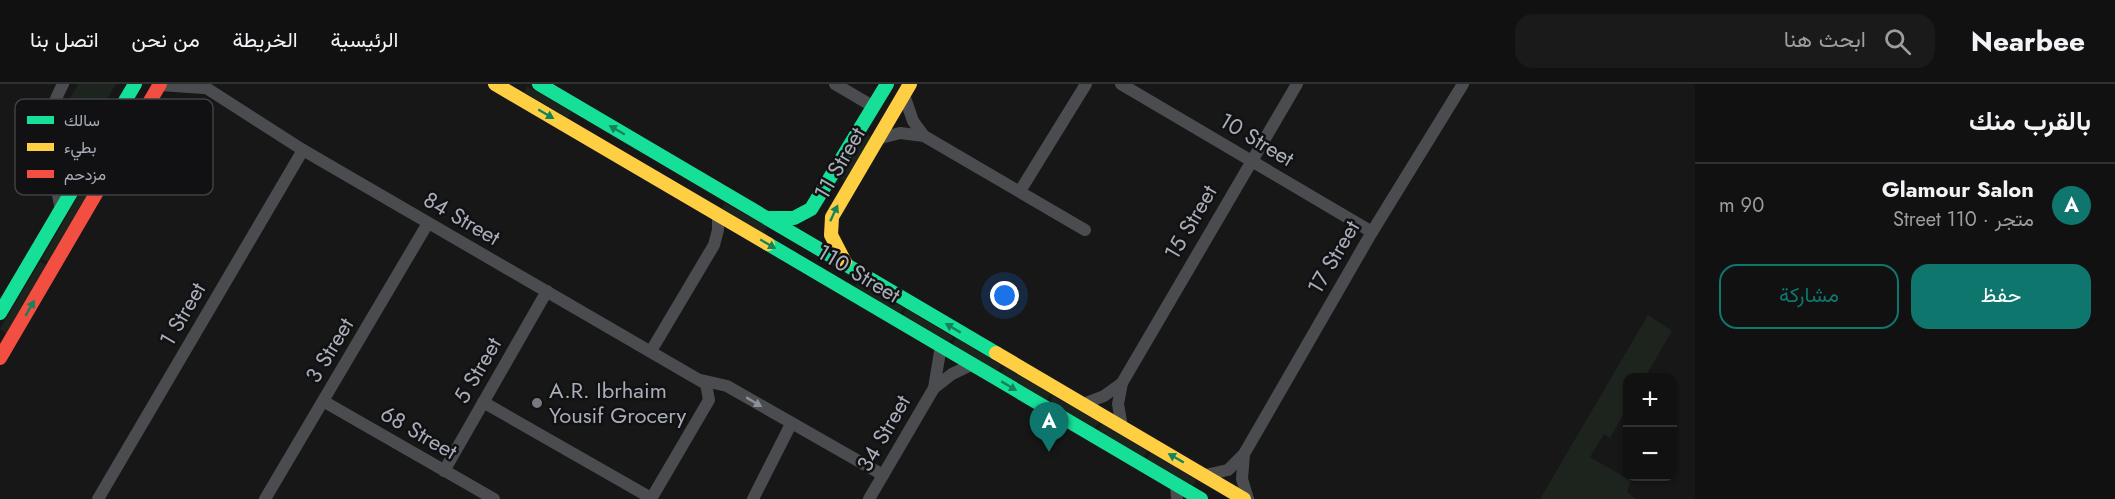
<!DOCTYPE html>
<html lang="ar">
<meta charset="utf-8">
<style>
body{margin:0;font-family:Jost,Vazirmatn,sans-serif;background:#1a1a1a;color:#f1f3f6;direction:rtl}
.controls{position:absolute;right:18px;bottom:18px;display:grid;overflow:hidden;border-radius:12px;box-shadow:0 2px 4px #0004}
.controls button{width:54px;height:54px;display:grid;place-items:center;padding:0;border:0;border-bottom:2px solid #303131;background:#111;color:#f1f3f6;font:30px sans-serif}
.you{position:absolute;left:1005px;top:212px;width:21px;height:21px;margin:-15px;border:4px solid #fff;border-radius:50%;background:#1a73e8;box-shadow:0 0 0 9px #1a73e833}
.badge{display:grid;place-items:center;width:39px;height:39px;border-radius:50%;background:#0f766e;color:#fff;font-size:20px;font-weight:700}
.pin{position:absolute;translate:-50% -50px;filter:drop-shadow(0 2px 3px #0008)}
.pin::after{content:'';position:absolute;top:32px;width:21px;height:18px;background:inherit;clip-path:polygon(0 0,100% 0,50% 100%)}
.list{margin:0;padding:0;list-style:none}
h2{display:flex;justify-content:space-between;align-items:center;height:78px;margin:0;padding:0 24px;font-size:26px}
h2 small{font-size:20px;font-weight:400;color:#9c9d9f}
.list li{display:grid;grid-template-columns:39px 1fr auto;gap:18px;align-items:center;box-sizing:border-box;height:84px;padding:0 24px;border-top:2px solid #303131}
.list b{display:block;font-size:22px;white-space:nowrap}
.list p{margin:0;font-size:20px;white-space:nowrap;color:#9c9d9f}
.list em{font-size:20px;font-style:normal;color:#9c9d9f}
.actions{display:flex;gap:12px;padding:18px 24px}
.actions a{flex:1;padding:14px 0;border:2px solid #0f766e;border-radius:18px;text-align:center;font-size:21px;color:#0f766e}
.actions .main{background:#0f766e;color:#fff}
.icon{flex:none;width:33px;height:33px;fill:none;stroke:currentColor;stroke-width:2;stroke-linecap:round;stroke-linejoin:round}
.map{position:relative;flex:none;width:1695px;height:415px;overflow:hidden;direction:ltr}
header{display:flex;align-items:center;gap:36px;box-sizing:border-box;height:84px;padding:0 30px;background:#111;border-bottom:2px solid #303131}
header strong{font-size:28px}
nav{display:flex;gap:33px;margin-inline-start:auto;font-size:21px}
.search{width:420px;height:54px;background:#1a1a1a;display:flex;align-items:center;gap:15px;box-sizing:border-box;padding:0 21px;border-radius:18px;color:#9c9d9f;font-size:22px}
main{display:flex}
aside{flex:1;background:#111}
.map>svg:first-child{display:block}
.green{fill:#1d241e}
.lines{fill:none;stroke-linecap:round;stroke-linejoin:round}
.street{stroke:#4b4c50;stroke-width:12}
.fast{stroke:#16e098;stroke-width:14}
.slow{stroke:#ffcf43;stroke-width:14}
.jam{stroke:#f24e42;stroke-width:14}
.oneway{fill:#14835c}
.oneway2{fill:#8c9099}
.poi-dot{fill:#757880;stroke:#111113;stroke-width:2}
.labels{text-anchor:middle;stroke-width:5;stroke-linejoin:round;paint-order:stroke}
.street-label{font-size:22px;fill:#a8adb8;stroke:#111113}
.poi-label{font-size:22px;fill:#a8adb8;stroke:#111113;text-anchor:start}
.key{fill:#111113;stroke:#3e4045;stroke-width:1.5}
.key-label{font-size:16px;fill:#a8adb8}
</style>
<header>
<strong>Nearbee</strong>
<div class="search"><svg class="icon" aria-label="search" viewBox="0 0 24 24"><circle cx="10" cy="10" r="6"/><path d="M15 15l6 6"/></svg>ابحث هنا</div>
<nav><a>الرئيسية</a><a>الخريطة</a><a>من نحن</a><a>اتصل بنا</a></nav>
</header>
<main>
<aside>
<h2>بالقرب منك<small></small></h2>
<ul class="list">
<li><span class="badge">A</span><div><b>Glamour Salon</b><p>متجر · 110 Street</p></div><em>90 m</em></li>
</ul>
<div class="actions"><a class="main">حفظ</a><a>مشاركة</a></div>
</aside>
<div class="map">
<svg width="1695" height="415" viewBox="0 0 1695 415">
<rect width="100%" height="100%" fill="#171717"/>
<g class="green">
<path d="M 78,0 L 116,0 L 78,64 L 67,66 L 57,57 L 59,35 Z"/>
<path d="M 527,2 L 571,28 L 568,34 L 524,8 Z"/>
<path d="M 865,49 L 871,53 L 845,97 L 840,94 Z"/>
<path d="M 84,102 L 90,105 L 48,178 L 42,175 Z"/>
<path d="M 725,119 L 767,143 L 763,149 L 722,124 Z"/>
<path d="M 40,178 L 46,181 L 6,249 L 0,245 Z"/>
<path d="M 858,197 L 904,224 L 900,229 L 855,203 Z"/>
<path d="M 906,225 L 953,253 L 949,258 L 903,231 Z"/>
<path d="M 1648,231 L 1672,247 L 1645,293 L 1628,294 L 1627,324 L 1610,354 L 1604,350 L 1590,373 L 1631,397 L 1627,408 L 1636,415 L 1540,415 Z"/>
<path d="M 956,254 L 1001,281 L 998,287 L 953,260 Z"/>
<path d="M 1005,283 L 1050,310 L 1047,316 L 1001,289 Z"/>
<path d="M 1053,312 L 1099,338 L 1095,344 L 1050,317 Z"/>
<path d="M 1102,340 L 1147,367 L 1144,373 L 1098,346 Z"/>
<path d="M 1151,369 L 1196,396 L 1193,402 L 1147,375 Z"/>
</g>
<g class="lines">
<g class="street">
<path d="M 200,0 L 303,66 L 706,300 L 709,316 L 651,415"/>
<path d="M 835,0 L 874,23"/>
<path d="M 1121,0 L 1372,148"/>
<path d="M 160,1 L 204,4"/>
<path d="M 904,11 L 913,37 L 924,52"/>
<path d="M 877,55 L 900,49 L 924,52 L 1085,146"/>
<path d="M 50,69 L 72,80 L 89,78"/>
<path d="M 1020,107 L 1086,0"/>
<path d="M 61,127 C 53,80 38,44 63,0"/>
<path d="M 651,267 L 714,161 L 718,146 L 718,131"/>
<path d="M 701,296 L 727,302 L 883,391"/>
<path d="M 934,304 L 952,290 L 973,280"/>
<path d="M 323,317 L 494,415"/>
<path d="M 483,318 L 651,414"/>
<path d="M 1083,320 L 1104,312 L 1122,299"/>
<path d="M 1122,343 L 1118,320 L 1122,299 L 1297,0"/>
<path d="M 1244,370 L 1242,395 L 1248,415"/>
<path d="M 444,387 L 547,207"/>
<path d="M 1205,391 L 1228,386 L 1244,370 L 1372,148 L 1463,0"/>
<path d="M 1176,400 L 1177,415"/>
<path d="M 98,415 L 303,66"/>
<path d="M 265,415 L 428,139"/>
<path d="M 753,415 L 791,340"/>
<path d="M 869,415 L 934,304 L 941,262"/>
</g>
<g class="fast">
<path d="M 539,0 L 996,269"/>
<path d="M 770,134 L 794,134 L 811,125 L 887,0"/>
<path d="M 768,160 L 1201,415"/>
<path d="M 0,229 L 135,0"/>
</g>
<g class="slow">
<path d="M 495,0 L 768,160"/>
<path d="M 845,178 L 831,151 L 832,133 L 910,0"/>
<path d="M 996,269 L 1244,415"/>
</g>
<path class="jam" d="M 0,274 L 160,0"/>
</g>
<defs><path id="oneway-solid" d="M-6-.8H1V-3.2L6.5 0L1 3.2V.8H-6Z" transform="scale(1.5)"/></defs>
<g class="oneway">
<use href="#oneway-solid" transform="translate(546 30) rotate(30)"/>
<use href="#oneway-solid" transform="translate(617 46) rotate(-150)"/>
<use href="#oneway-solid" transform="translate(834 129) rotate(-65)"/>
<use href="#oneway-solid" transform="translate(768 160) rotate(30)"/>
<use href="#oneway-solid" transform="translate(30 224) rotate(-60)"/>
<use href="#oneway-solid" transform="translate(953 244) rotate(-149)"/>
<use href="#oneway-solid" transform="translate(1009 302) rotate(31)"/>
<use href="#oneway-solid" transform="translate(1176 374) rotate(-150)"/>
</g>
<use class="oneway2" href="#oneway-solid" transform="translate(754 318) rotate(31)"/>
<circle class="poi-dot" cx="537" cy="319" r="6"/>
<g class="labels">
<g class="street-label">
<text transform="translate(1257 55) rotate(31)" y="8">10 Street</text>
<text transform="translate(839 79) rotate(-60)" y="8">11 Street</text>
<text transform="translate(462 134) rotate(30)" y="8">84 Street</text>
<text transform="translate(1190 138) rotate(-60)" y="8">15 Street</text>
<text transform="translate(1333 173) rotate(-60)" y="8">17 Street</text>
<text transform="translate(859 189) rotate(31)" y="8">110 Street</text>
<text transform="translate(182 230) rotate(-60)" y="8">1 Street</text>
<text transform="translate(329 266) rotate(-59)" y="8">3 Street</text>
<text transform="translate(477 286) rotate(-60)" y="8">5 Street</text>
<text transform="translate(419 348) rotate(30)" y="8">68 Street</text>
<text transform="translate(883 349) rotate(-60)" y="8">34 Street</text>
</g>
<g class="poi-label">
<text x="549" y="314">A.R. Ibrhaim<tspan x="549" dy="25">Yousif Grocery</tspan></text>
</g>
</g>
<rect x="15" y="15" width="198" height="96" rx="9" class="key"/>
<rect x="27" y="32" width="27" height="8" fill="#16e098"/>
<rect x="27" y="59" width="27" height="8" fill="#ffcf43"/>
<rect x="27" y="86" width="27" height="8" fill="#f24e42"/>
<g class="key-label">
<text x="64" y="42">سالك</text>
<text x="64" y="69">بطيء</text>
<text x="64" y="96">مزدحم</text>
</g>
</svg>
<div class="controls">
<button>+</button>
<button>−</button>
</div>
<div class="you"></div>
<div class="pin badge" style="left:1049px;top:368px">A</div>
</div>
</main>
